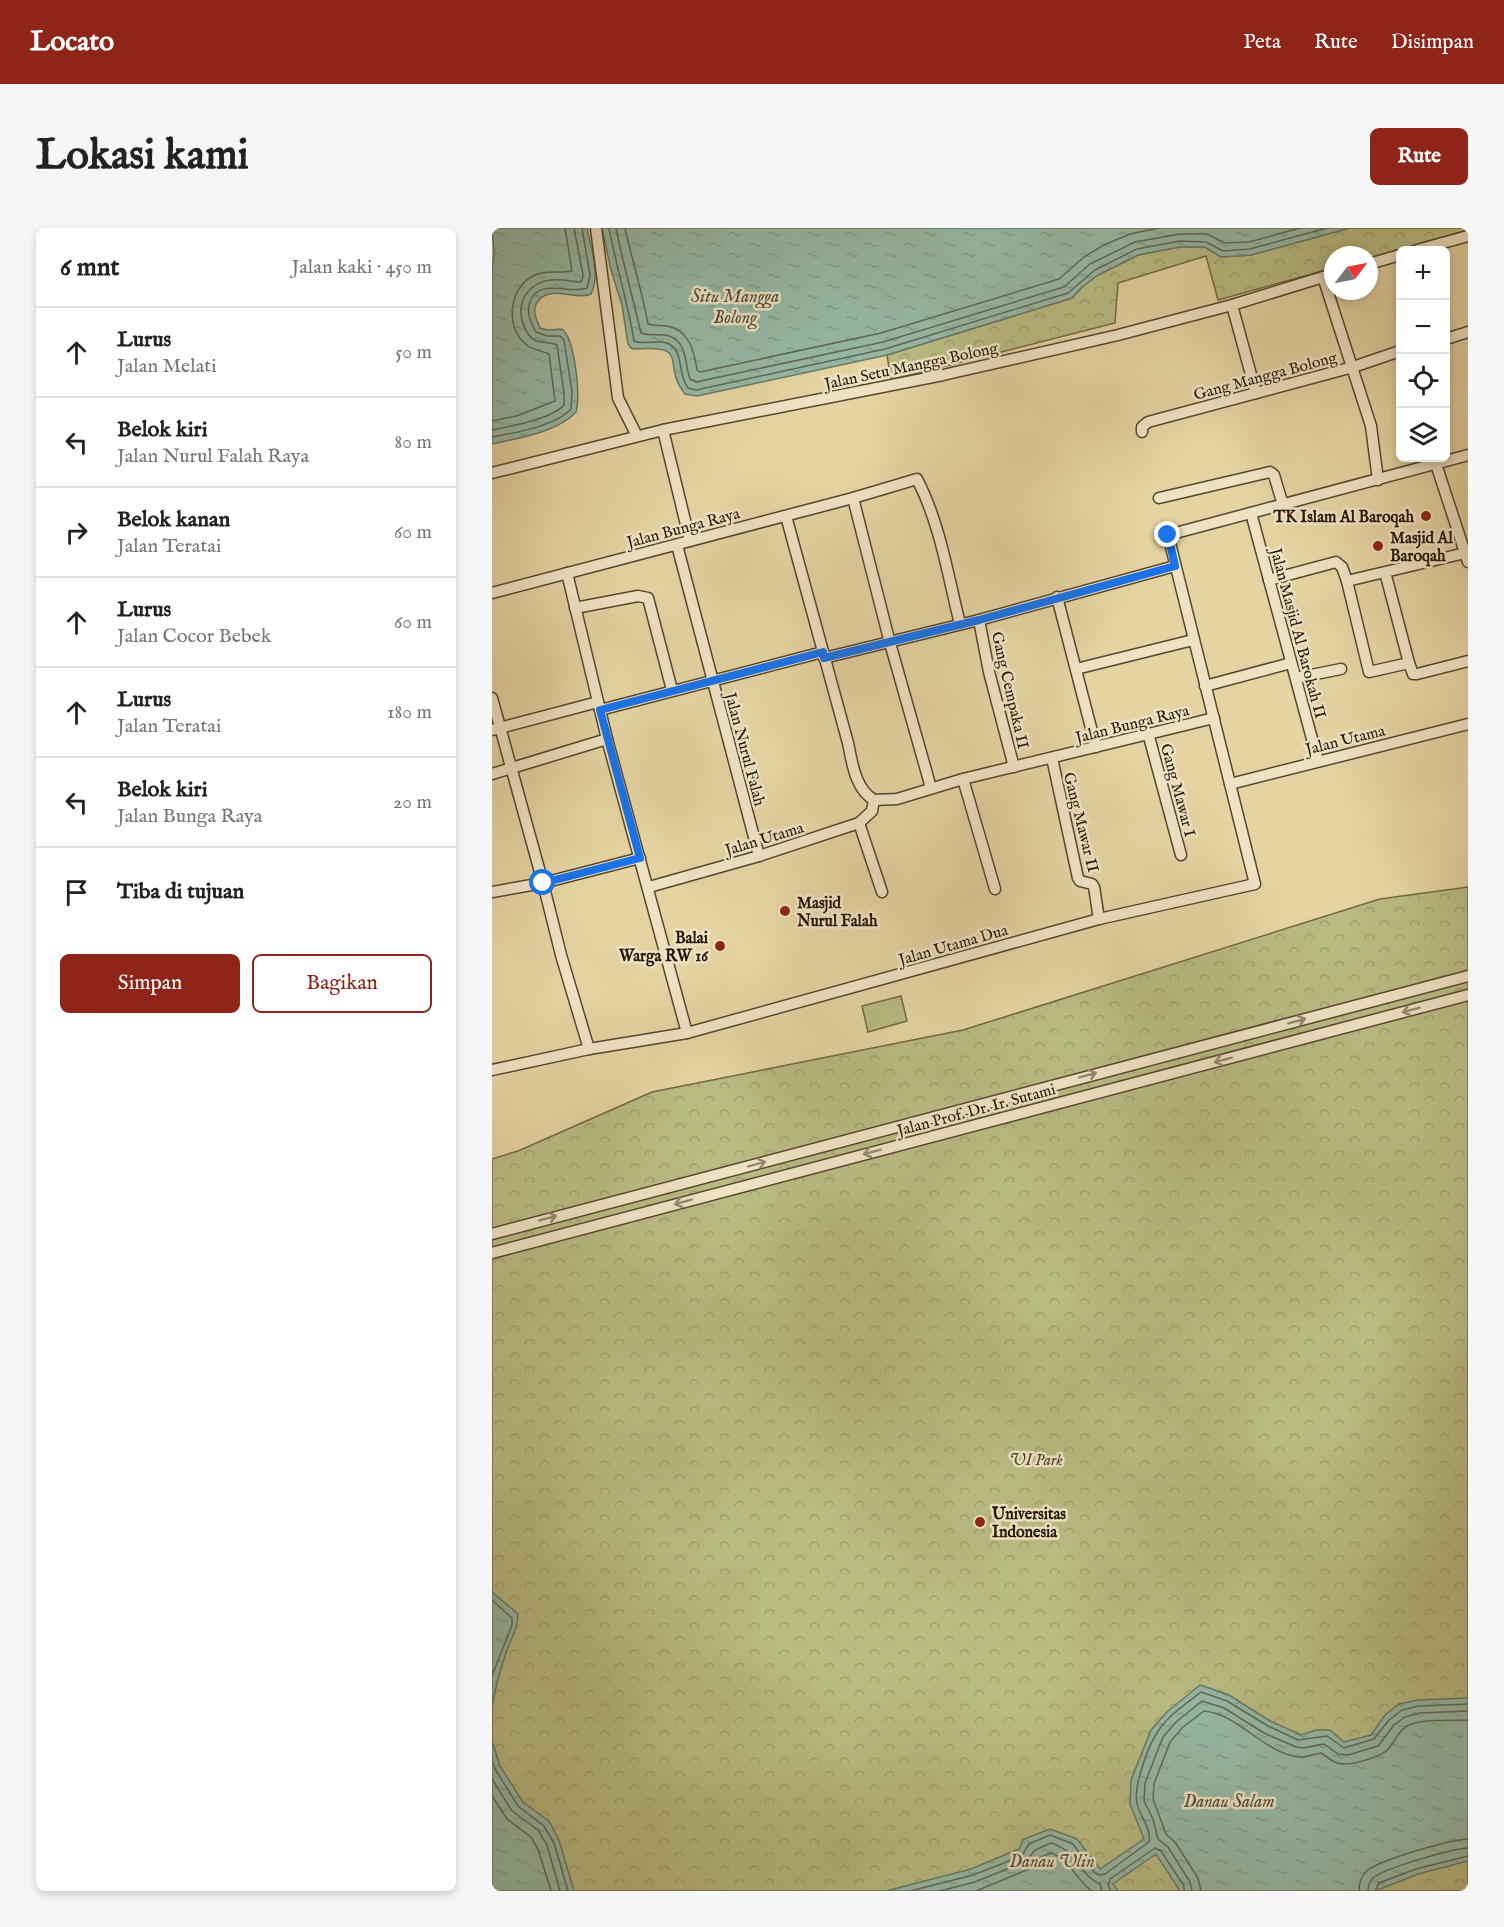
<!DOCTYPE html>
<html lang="id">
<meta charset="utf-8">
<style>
body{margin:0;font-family:"IM FELL English",serif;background:#f6f6f6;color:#222}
.controls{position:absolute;right:18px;top:18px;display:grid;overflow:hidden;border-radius:9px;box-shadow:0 3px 9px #0003}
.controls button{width:54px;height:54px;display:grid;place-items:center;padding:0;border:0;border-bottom:2px solid #e0e0e0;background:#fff;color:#222;font:30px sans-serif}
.compass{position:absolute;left:832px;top:18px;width:54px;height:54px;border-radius:50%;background:#fff;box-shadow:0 3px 9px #0003;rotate:58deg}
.stop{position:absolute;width:18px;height:18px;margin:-14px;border:4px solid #1a73e8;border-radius:50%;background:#fff}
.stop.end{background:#1a73e8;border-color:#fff;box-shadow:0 2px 6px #0008}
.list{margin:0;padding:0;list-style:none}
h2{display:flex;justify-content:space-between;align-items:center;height:78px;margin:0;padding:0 24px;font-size:26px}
h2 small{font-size:20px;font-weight:400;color:#767676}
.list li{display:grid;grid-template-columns:39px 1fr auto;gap:18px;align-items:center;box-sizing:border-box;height:90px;padding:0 24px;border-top:2px solid #e0e0e0}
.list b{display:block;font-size:22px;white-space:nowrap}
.list p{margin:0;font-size:20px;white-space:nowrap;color:#767676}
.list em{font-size:20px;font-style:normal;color:#767676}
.actions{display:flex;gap:12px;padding:18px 24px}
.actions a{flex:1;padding:14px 0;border:2px solid #8f2418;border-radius:9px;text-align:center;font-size:21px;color:#8f2418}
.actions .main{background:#8f2418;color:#fff}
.icon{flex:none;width:33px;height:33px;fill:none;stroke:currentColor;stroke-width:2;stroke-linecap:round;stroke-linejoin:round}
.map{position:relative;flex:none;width:976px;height:1663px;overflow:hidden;border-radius:9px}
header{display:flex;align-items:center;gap:36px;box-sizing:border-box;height:84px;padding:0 30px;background:#8f2418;color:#fff}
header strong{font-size:28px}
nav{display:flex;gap:33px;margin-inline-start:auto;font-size:21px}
.intro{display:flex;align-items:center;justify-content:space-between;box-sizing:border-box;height:144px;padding:0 36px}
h1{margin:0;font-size:42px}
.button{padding:15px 27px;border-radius:9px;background:#8f2418;color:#fff;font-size:21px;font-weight:700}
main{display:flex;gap:36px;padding:0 36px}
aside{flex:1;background:#fff;border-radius:9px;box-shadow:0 3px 9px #0003}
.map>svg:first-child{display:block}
.forest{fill:url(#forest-crowns);stroke:#6e6945;stroke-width:1.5}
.garden{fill:#b8bb82;stroke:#6e6945;stroke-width:1.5}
.water{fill:url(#water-ripples);stroke:#697866;stroke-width:1.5}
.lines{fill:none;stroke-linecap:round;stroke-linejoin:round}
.shore{stroke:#5e6856;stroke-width:1.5}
.minor-casing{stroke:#55462e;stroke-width:13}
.minor{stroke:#eee2c3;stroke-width:10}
.oneway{stroke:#94876f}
.route{stroke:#1a73e8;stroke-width:8}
.poi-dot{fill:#8f2418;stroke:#eee2c3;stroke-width:2}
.labels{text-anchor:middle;stroke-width:5;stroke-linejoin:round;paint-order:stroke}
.street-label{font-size:16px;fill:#251708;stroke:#eee2c3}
.poi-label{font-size:16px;font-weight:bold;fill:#251708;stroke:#eee2c3;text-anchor:start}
.park-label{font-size:16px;font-style:italic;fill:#51482d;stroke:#eee2c3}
.water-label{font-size:18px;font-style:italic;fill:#4d4f3f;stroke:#eee2c3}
</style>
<header>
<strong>Locato</strong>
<nav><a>Peta</a><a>Rute</a><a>Disimpan</a></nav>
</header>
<div class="intro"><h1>Lokasi kami</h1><a class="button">Rute</a></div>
<main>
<aside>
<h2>6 mnt<small>Jalan kaki · 450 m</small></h2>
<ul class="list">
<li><svg class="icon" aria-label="ahead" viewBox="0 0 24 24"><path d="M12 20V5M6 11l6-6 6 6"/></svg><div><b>Lurus</b><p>Jalan Melati</p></div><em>50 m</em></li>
<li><svg class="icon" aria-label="left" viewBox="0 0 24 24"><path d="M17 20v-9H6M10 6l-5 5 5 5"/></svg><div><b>Belok kiri</b><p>Jalan Nurul Falah Raya</p></div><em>80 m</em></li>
<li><svg class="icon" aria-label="right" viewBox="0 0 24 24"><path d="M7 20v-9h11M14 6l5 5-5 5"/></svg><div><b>Belok kanan</b><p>Jalan Teratai</p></div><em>60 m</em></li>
<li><svg class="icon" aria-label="ahead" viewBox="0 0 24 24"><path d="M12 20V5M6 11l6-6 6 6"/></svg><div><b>Lurus</b><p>Jalan Cocor Bebek</p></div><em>60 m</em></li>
<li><svg class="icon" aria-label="ahead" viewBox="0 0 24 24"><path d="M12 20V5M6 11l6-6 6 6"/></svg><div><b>Lurus</b><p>Jalan Teratai</p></div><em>180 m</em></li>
<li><svg class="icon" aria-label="left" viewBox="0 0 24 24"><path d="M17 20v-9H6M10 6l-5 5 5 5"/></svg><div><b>Belok kiri</b><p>Jalan Bunga Raya</p></div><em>20 m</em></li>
<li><svg class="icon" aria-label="arrive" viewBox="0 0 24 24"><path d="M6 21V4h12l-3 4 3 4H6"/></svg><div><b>Tiba di tujuan</b></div></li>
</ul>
<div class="actions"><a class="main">Simpan</a><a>Bagikan</a></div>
</aside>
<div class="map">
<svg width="976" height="1663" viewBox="0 0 976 1663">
<defs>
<pattern id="forest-crowns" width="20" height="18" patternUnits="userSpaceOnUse" patternTransform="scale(1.5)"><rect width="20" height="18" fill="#b8bb82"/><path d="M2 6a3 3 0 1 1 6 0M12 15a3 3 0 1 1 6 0" fill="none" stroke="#9ea06f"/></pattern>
<pattern id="water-ripples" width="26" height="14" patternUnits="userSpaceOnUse" patternTransform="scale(1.5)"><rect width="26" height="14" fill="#96b8a5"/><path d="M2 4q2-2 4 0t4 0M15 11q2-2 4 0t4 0" fill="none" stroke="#819d8d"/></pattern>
</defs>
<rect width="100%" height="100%" fill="#e5d3a2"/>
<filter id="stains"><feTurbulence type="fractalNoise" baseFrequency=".00333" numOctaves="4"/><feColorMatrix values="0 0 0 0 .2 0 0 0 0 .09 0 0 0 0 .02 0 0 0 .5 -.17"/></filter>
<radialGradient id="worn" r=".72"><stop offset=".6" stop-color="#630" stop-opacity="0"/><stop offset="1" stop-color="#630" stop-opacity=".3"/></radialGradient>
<g class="forest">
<path d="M 858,0 L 976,0 L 976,2 L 877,30 L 877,27 L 841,27 L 841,40 L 726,72 L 714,28 L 626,55 L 623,95 L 399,152 L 395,127 L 580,70 L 590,59 L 606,47 L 646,27 L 687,19 L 713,19 L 729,29 L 759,27 Z"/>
<path d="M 976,659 L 976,1663 L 0,1663 L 0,931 L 26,923 L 160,864 L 471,802 L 888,671 Z"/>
</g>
<path class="garden" d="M 409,768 L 415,793 L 376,804 L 370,778 Z"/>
<g class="water">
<path d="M 0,0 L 95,0 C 99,21 109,45 99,66 C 83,73 60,57 47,72 C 39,80 44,91 48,100 L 56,102 L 70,101 C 83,111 89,169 84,184 C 66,204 26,210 0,216 L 0,44 L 2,24 Z"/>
<path d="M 110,0 L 858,0 L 759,27 L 729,29 L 713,19 L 687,19 L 646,27 L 606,47 L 590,59 L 580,70 L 395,127 L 205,168 L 193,166 C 168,135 201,117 142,121 L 139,120 L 136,116 L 130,77 L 119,42 Z"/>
<path d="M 0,1364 L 26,1386 C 26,1399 21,1407 16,1419 C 9,1439 3,1459 0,1480 Z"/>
<path d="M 708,1457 L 737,1467 L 778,1493 L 809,1507 L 824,1502 L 838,1502 L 852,1514 L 879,1507 L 893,1487 L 907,1476 L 926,1472 L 976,1470 L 976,1633 L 926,1646 L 883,1663 L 688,1663 L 664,1626 L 621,1656 L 626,1663 L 394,1663 L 479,1641 L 527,1621 L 532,1611 L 558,1601 L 585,1611 L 608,1641 L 652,1611 L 638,1576 L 639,1552 L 659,1502 L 675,1484 Z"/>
<path d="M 0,1513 L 8,1538 L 31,1574 L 57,1593 L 67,1612 L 82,1663 L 0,1663 Z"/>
</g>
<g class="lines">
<g class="shore">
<path d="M 117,0 C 124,38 136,75 142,113 C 152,117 164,112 175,115 C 193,122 185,147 196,160 L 204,162 L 393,121 L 576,65 L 603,42 L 645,21 L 688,13 L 714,14 L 731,23 L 758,21 L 835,0"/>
<path d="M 124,0 C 131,36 141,70 149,105 C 156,108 165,106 173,107 C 196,111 192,134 198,151 L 204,154 L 391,114 L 572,59 L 598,36 L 643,14 L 688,6 L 715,6 L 733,15 L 757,14 L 808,0"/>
<path d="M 133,0 C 140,32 150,63 156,96 C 162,98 168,97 175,98 C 197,102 202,122 205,142 L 208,144 L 389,105 L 567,51 L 592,29 L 612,17 L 638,6 L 667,0"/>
<path d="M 0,193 L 24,188 L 63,173 L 57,126 C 51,123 42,122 36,118 C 13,102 16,63 39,49 C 52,41 66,46 80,43 L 73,0"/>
<path d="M 0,202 C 19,198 60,191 72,177 L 72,165 L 65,117 C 58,114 50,115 42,112 C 36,108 32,99 30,92 C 25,72 38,54 59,52 C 68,51 78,53 87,54 L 90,53 L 91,47 L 82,0"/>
<path d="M 0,209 C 22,205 64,198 79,181 L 80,164 L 72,112 L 68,108 L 55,108 L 44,104 C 39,96 35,87 37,77 C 44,48 77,67 95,60 L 98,47 L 90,0"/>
<path d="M 0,1372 L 20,1390 L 20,1397 L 0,1448"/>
<path d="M 0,1533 L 3,1541 L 26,1578 L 52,1598 L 62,1615 L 76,1663"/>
<path d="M 0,1551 L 20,1583 L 46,1602 L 55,1617 L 68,1663"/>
<path d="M 0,1568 L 15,1591 L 39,1609 L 46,1621 L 59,1663"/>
<path d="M 418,1663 L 481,1647 L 512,1635 L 531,1626 L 537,1616 L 558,1607 L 581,1616 L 603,1645 L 608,1647 L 613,1646 L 657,1614 C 660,1600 647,1588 645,1575 C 641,1560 656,1518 665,1505 C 675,1488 694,1476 709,1464 L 735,1473 L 776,1498 L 806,1512 L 835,1508 L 852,1520 L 882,1511 L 897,1492 L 910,1482 L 927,1478 L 976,1476"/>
<path d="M 448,1663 L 483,1654 L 515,1641 L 534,1633 L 543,1622 L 559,1615 C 588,1624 585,1646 608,1656 L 610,1663"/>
<path d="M 484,1663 L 537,1641 L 549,1629 L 559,1625 C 578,1631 584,1652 600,1663"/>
<path d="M 619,1663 L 616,1657 L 618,1651 L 663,1620 L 669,1623 L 692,1658 L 692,1663"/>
<path d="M 700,1663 L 698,1654 L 676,1619 L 666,1611 L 661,1591 L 652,1573 L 653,1555 L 671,1509 L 684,1494 L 710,1473 L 732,1480 L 772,1505 L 804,1519 L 811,1520 L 832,1516 L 846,1526 L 856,1527 L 886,1518 L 902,1497 L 913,1489 L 928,1485 L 976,1483"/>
<path d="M 709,1663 L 706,1650 L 683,1614 L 674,1606 L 661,1571 L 662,1556 L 678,1514 L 690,1500 L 712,1483 C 746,1486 771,1524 806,1529 C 814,1530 822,1526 829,1525 C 834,1528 839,1533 845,1535 C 855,1539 886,1530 894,1523 C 902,1516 905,1504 915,1498 C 929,1490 960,1493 976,1492"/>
<path d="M 867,1663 C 867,1655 869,1647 876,1642 C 891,1631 957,1612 976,1611"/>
<path d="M 876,1663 C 876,1658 877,1654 881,1650 C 892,1640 960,1621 976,1620"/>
<path d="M 883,1663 L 887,1655 L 924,1641 L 976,1628"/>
</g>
<g class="minor-casing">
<g id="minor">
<path d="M 104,0 L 126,170 L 145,208"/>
<path d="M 925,22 L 976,8"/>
<path d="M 877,36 L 908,27"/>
<path d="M 831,49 L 879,198 L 886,252"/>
<path d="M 740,77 L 764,165"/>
<path d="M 954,111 L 976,104"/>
<path d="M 171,202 L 198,313"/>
<path d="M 650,204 L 650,199 L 656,194 L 861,139 L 908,123"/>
<path d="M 942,230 L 976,334"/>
<path d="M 0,245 L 171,202 L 451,147 L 626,107 L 740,77 L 841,46"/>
<path d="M 361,270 L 398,415 L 439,560"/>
<path d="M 667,270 L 778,244 L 782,247 L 791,277"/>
<path d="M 759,285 L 826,533"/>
<path d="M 294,288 L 356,515 C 360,534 363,561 382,572"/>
<path d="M 185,317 L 267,628"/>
<path d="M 893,344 L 917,435 L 877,444 L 855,353 L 973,325"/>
<path d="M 75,345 L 115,511 L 195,805"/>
<path d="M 777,352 L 844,334 L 850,339 L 855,353"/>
<path d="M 0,365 L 361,270 L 425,251 C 448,295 456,348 468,396"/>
<path d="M 565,369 L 604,519"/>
<path d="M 83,380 L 146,368 L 156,370 L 180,462"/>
<path d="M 487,392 L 497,444 L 522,539"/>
<path d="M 332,430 L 487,392 L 683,338"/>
<path d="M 917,435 L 921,446 L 925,446 L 976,433"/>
<path d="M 584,441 L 701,412"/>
<path d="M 804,450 L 849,441"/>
<path d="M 713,458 L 799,435"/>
<path d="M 0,470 L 51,655 L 69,727 L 97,821"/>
<path d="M 108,482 L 331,424"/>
<path d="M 0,502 L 106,474"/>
<path d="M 656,505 L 689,627"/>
<path d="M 560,530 L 586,650 L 588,653 L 600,656 L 602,659 L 607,691"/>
<path d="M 0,546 L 115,511"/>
<path d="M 471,551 L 503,661"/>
<path d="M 738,556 L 976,496"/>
<path d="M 382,572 L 405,571 L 471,551 L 722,490"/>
<path d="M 367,595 L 390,664"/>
<path d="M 157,659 L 267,628 L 367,595 L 380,583 L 382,572"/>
<path d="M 0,664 L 51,655 L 148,630"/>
<path d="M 0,842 L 97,821 L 195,805 L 607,691 L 763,656 L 676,307 L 976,227"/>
<path d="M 0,1006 L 976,748"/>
<path d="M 0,1025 L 976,767"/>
</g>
</g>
<use href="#minor" class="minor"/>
</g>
<defs><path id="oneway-shaft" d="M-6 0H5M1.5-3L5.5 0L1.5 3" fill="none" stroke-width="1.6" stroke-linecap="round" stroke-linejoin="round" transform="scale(1.5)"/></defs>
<g class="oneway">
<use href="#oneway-shaft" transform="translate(919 782) rotate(165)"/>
<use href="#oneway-shaft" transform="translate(805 793) rotate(-15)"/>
<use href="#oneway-shaft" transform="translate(731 832) rotate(165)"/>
<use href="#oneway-shaft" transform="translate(596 847) rotate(-15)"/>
<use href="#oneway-shaft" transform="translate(380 924) rotate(165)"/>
<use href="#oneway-shaft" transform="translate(265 936) rotate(-15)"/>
<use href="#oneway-shaft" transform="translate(191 974) rotate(165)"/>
<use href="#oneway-shaft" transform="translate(56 990) rotate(-15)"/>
</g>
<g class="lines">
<path class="route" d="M 51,655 L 148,630 L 108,482 L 331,424 L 332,430 L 487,392 L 683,338 L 676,307"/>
</g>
<g class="poi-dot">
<circle cx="934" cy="288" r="6"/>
<circle cx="886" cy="318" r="6"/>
<circle cx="293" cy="683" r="6"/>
<circle cx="228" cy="718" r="6"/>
<circle cx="488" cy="1294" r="6"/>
</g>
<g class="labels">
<g class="street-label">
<text transform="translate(419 137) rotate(-12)" y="6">Jalan Setu Mangga Bolong</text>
<text transform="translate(773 147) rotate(-15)" y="6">Gang Mangga Bolong</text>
<text transform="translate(191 299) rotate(-15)" y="6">Jalan Bunga Raya</text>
<text transform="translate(807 405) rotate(75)" y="6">Jalan Masjid Al Barokah II</text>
<text transform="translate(519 462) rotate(77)" y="6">Gang Cempaka II</text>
<text transform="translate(640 495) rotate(-14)" y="6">Jalan Bunga Raya</text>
<text transform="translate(853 511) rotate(-14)" y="6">Jalan Utama</text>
<text transform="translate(254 521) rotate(75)" y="6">Jalan Nurul Falah</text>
<text transform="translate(687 562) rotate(75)" y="6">Gang Mawar I</text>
<text transform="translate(590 594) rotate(76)" y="6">Gang Mawar II</text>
<text transform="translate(272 610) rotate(-17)" y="6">Jalan Utama</text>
<text transform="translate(461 716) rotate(-16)" y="6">Jalan Utama Dua</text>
<text transform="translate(484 881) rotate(-15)" y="6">Jalan Prof. Dr. Ir. Sutami</text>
</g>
<g class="poi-label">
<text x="922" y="294" text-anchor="end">TK Islam Al Baroqah</text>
<text x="898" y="315">Masjid Al<tspan x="898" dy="18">Baroqah</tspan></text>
<text x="305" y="680">Masjid<tspan x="305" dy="18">Nurul Falah</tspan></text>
<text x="216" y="715" text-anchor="end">Balai<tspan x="216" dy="18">Warga RW 16</tspan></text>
<text x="500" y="1291">Universitas<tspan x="500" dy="18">Indonesia</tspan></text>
</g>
<g class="park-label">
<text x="544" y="1237">UI Park</text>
</g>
<g class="water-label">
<text x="243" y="74">Situ Mangga<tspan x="243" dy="21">Bolong</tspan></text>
<text x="737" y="1579">Danau Salam</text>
<text x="560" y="1639">Danau Ulin</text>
</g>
</g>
<rect width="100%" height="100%" filter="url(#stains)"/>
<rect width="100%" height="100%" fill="url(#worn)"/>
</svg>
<div class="controls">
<button>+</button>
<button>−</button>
<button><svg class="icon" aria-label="locate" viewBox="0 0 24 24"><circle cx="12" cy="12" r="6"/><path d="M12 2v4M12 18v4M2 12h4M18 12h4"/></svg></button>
<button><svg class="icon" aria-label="layers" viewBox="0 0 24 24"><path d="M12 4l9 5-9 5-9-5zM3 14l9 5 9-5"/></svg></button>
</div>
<svg class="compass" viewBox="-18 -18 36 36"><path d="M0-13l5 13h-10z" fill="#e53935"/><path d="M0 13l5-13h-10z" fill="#767676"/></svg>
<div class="stop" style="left:51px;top:655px"></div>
<div class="stop end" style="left:676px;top:307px"></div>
</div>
</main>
